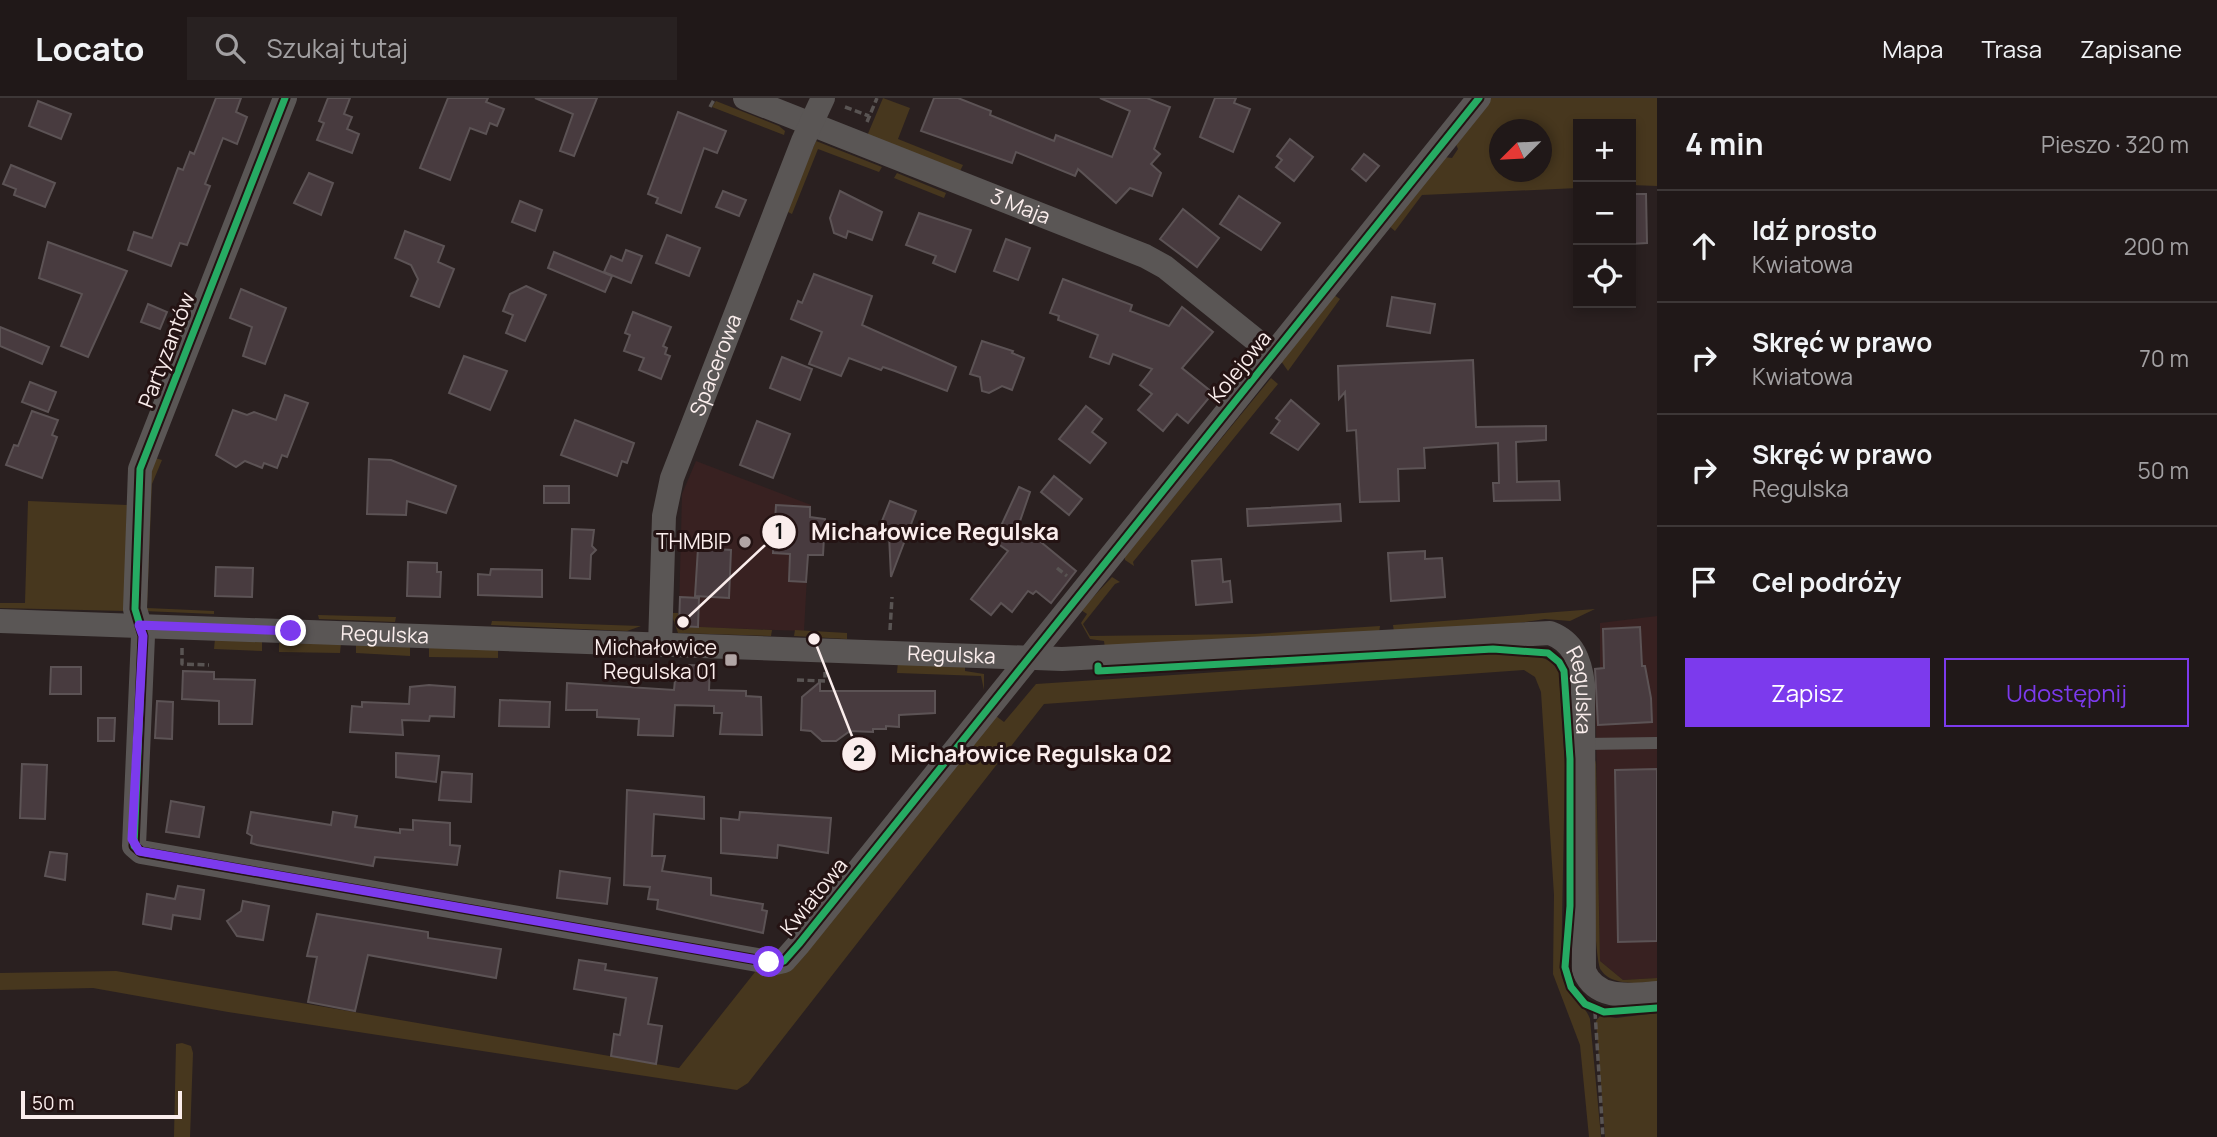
<!DOCTYPE html>
<html lang="pl">
<meta charset="utf-8">
<style>
body{margin:0;font-family:Manrope,sans-serif;background:#282121;color:#f1f3f6}
.controls{position:absolute;right:21px;top:21px;display:grid;overflow:hidden;border-radius:0px;box-shadow:0 4px 10px #0003}
.controls button{width:63px;height:63px;display:grid;place-items:center;padding:0;border:0;border-bottom:2px solid #3d3737;background:#201818;color:#f1f3f6;font:35px sans-serif}
.compass{position:absolute;left:1489px;top:21px;width:63px;height:63px;border-radius:50%;background:#201818;box-shadow:0 4px 10px #0003;rotate:246deg}
.scale{position:absolute;left:21px;bottom:18px;width:161px;box-sizing:border-box;padding-left:7px;border:4px solid #faedec;border-top:0;font-size:19px;line-height:24px;white-space:nowrap;color:#faedec;-webkit-text-stroke:5px #241313;paint-order:stroke}
.stop{position:absolute;width:21px;height:21px;margin:-16px;border:5px solid #7c3aed;border-radius:50%;background:#fff}
.stop.end{background:#7c3aed;border-color:#fff;box-shadow:0 2px 7px #0008}
.list{margin:0;padding:0;list-style:none}
h2{display:flex;justify-content:space-between;align-items:center;height:91px;margin:0;padding:0 28px;font-size:30px}
h2 small{font-size:23px;font-weight:400;color:#a2a0a2}
.list li{display:grid;grid-template-columns:46px 1fr auto;gap:21px;align-items:center;box-sizing:border-box;height:112px;padding:0 28px;border-top:2px solid #3d3737}
.list b{display:block;font-size:26px;white-space:nowrap}
.list p{margin:0;font-size:23px;white-space:nowrap;color:#a2a0a2}
.list em{font-size:23px;font-style:normal;color:#a2a0a2}
.actions{display:flex;gap:14px;padding:21px 28px}
.actions a{flex:1;padding:16px 0;border:2px solid #7c3aed;border-radius:0px;text-align:center;font-size:24px;color:#7c3aed}
.actions .main{background:#7c3aed;color:#fff}
.icon{flex:none;width:38px;height:38px;fill:none;stroke:currentColor;stroke-width:2;stroke-linecap:round;stroke-linejoin:round}
.map{position:relative;flex:none;width:1657px;height:1039px;overflow:hidden}
header{display:flex;align-items:center;gap:42px;box-sizing:border-box;height:98px;padding:0 35px;background:#201818;border-bottom:2px solid #3d3737}
header strong{font-size:33px}
nav{display:flex;gap:38px;margin-inline-start:auto;font-size:24px}
.search{width:490px;height:63px;background:#282121;display:flex;align-items:center;gap:18px;box-sizing:border-box;padding:0 24px;border-radius:0px;color:#a2a0a2;font-size:26px}
main{display:flex}
aside{flex:1;background:#201818}
.map>svg:first-child{display:block}
.built{fill:#382121}
.green{fill:#47371e;fill-rule:evenodd}
.building{fill:#483b3f;stroke:#5c5355;stroke-width:2}
.lines{fill:none;stroke-linecap:round;stroke-linejoin:round}
.path{stroke:#595453;stroke-width:3.5;stroke-dasharray:7 3.5;stroke-linecap:butt}
.lane{stroke:#5a5655;stroke-width:12}
.street{stroke:#5a5655;stroke-width:24}
.cycleway-casing{stroke:#241313;stroke-width:11}
.cycleway{stroke:#26ab63;stroke-width:7}
.route{stroke:#7c3aed;stroke-width:9}
.poi-dot{fill:#b1a5a5;stroke:#241313;stroke-width:2.5}
.labels{text-anchor:middle;stroke-width:6;stroke-linejoin:round;paint-order:stroke}
.street-label{font-size:21px;fill:#faedec;stroke:#241313}
.poi-label{font-size:21px;fill:#faedec;stroke:#241313;text-anchor:end}
.leader{fill:none;stroke:#faedec;stroke-width:2.5}
.callout-dot{fill:#faedec;stroke:#241313;stroke-width:2.5}
.mark-label{font-size:21px;text-anchor:middle;font-weight:bold;fill:#111}
.callout-label{font-size:23px;text-anchor:middle;font-weight:bold;fill:#faedec;stroke:#241313;stroke-width:6;stroke-linejoin:round;paint-order:stroke}
</style>
<header>
<strong>Locato</strong>
<div class="search"><svg class="icon" aria-label="search" viewBox="0 0 24 24"><circle cx="10" cy="10" r="6"/><path d="M15 15l6 6"/></svg>Szukaj tutaj</div>
<nav><a>Mapa</a><a>Trasa</a><a>Zapisane</a></nav>
</header>
<main>
<div class="map">
<svg width="1657" height="1039" viewBox="0 0 1657 1039">
<rect width="100%" height="100%" fill="#2a2020"/>
<g class="built">
<path d="M 696,363 L 811,407 L 804,533 L 689,529 L 688,515 L 679,514 L 682,396 Z"/>
<path d="M 1657,518 L 1657,880 L 1623,882 L 1600,863 L 1595,571 L 1600,570 L 1600,525 Z"/>
</g>
<g class="green">
<path d="M 883,0 L 910,10 L 898,41 L 963,67 L 959,75 L 867,38 Z"/>
<path d="M 1491,0 L 1657,0 L 1657,88 L 1631,87 L 1631,26 L 1578,26 L 1578,90 L 1422,97 L 1395,133 L 1389,128 L 1444,59 L 1452,60 L 1458,51 L 1455,44 ZM 1500,32 L 1542,32 L 1542,74 L 1500,74 Z"/>
<path d="M 716,3 L 779,28 L 785,33 L 784,37 L 712,9 Z"/>
<path d="M 816,43 L 882,69 L 879,74 L 818,51 L 792,116 L 786,113 Z"/>
<path d="M 897,75 L 946,95 L 944,100 L 894,80 Z"/>
<path d="M 1334,197 L 1340,201 L 1288,273 L 1281,263 Z"/>
<path d="M 1271,280 L 1278,286 L 1133,464 L 1134,468 L 1125,462 L 1125,458 Z"/>
<path d="M 155,360 L 162,362 L 152,386 L 147,510 L 214,513 L 214,516 L 144,513 L 144,402 Z"/>
<path d="M 28,403 L 127,407 L 125,513 L 0,510 L 0,505 L 25,505 Z"/>
<path d="M 1112,479 L 1120,484 L 1115,486 L 1083,526 L 1090,538 L 1255,536 L 1380,528 L 1379,535 L 1105,550 L 1104,543 L 1090,541 L 1081,525 L 1087,516 L 1081,512 Z"/>
<path d="M 1595,511 L 1570,523 L 1545,521 L 1507,527 L 1394,534 L 1393,527 Z"/>
<path d="M 671,515 L 678,515 L 678,528 L 772,532 L 771,538 L 678,535 Z"/>
<path d="M 318,517 L 394,519 L 396,519 L 395,524 L 319,521 Z"/>
<path d="M 492,523 L 641,528 L 627,533 L 491,527 Z"/>
<path d="M 795,532 L 847,535 L 847,541 L 794,538 Z"/>
<path d="M 279,540 L 341,545 L 340,555 L 279,554 Z"/>
<path d="M 215,541 L 262,543 L 262,553 L 214,551 Z"/>
<path d="M 356,544 L 410,547 L 410,558 L 356,555 Z"/>
<path d="M 429,546 L 498,549 L 498,560 L 429,559 Z"/>
<path d="M 1492,556 C 1514,556 1549,551 1559,575 L 1565,667 L 1561,876 C 1568,902 1585,905 1590,921 L 1601,1039 L 1589,1039 L 1580,947 L 1553,876 L 1554,797 L 1541,594 L 1535,579 L 1524,572 L 1044,606 L 748,985 L 737,992 L 228,914 L 93,890 L 0,892 L 0,875 L 116,873 L 679,970 L 759,869 L 786,875 L 996,618 L 1004,624 L 1036,586 Z"/>
<path d="M 898,563 L 965,565 L 965,573 L 984,576 L 984,592 L 981,578 L 897,575 Z"/>
<path d="M 1596,662 L 1600,863 L 1623,882 L 1657,880 L 1657,885 C 1640,884 1612,889 1601,872 C 1592,858 1590,675 1596,662 Z"/>
<path d="M 1657,915 L 1657,1039 L 1605,1039 L 1596,923 L 1600,918 L 1616,920 Z"/>
<path d="M 182,945 L 191,948 L 193,955 L 190,1039 L 174,1039 L 176,946 Z"/>
</g>
<g class="building">
<path d="M 216,0 L 241,0 L 236,14 L 247,19 L 237,46 L 223,40 L 205,86 L 210,88 L 187,147 L 180,145 L 171,168 L 128,152 L 134,134 L 152,140 L 178,70 L 183,72 L 190,54 L 194,56 Z"/>
<path d="M 328,0 L 350,0 L 344,16 L 352,19 L 347,31 L 359,36 L 352,55 L 317,42 L 324,25 L 319,23 Z"/>
<path d="M 448,0 L 488,0 L 486,4 L 504,11 L 497,28 L 490,25 L 486,36 L 470,30 L 450,82 L 420,70 Z"/>
<path d="M 535,0 L 597,0 L 574,58 L 560,53 L 573,16 Z"/>
<path d="M 934,0 L 958,0 L 991,13 L 990,17 L 1054,43 L 1056,37 L 1112,59 L 1130,13 L 1100,0 L 1147,0 L 1170,9 L 1154,51 L 1160,56 L 1151,66 L 1161,75 L 1152,98 L 1130,90 L 1116,105 L 1078,71 L 1075,78 L 1016,54 L 1012,65 L 921,33 Z"/>
<path d="M 1215,0 L 1236,0 L 1234,5 L 1250,11 L 1233,54 L 1200,39 Z"/>
<path d="M 38,3 L 71,16 L 61,41 L 29,28 Z"/>
<path d="M 678,14 L 726,33 L 717,55 L 704,50 L 681,115 L 656,105 L 658,100 L 648,96 Z"/>
<path d="M 1290,41 L 1313,59 L 1294,83 L 1276,69 L 1282,62 L 1277,58 Z"/>
<path d="M 1364,56 L 1379,68 L 1366,83 L 1352,71 Z"/>
<path d="M 11,67 L 55,85 L 45,109 L 14,97 L 16,91 L 3,86 Z"/>
<path d="M 309,75 L 333,85 L 321,117 L 294,105 Z"/>
<path d="M 723,93 L 746,102 L 739,118 L 716,109 Z"/>
<path d="M 840,93 L 882,114 L 872,142 L 848,133 L 846,140 L 834,135 L 830,120 Z"/>
<path d="M 1631,96 L 1646,96 L 1647,145 L 1631,146 Z"/>
<path d="M 1239,98 L 1280,125 L 1261,152 L 1220,126 Z"/>
<path d="M 520,103 L 542,112 L 535,133 L 512,124 Z"/>
<path d="M 1183,111 L 1219,140 L 1197,169 L 1160,141 Z"/>
<path d="M 919,115 L 971,132 L 955,174 L 933,165 L 936,158 L 906,147 Z"/>
<path d="M 405,133 L 444,148 L 438,164 L 454,171 L 439,209 L 411,198 L 418,181 L 411,167 L 395,160 Z"/>
<path d="M 667,137 L 700,150 L 689,178 L 656,165 Z"/>
<path d="M 1006,141 L 1030,150 L 1018,182 L 994,173 Z"/>
<path d="M 48,144 L 127,173 L 88,259 L 61,248 L 82,196 L 39,180 Z"/>
<path d="M 626,152 L 642,158 L 631,185 L 604,174 L 611,158 L 622,163 Z"/>
<path d="M 554,154 L 612,178 L 605,194 L 548,170 Z"/>
<path d="M 814,176 L 872,198 L 862,227 L 956,269 L 947,293 L 895,273 L 883,269 L 881,272 L 849,260 L 841,278 L 809,266 L 822,234 L 791,221 L 798,203 L 802,205 Z"/>
<path d="M 1063,181 L 1132,207 L 1130,213 L 1169,228 L 1182,209 L 1213,234 L 1182,270 L 1213,295 L 1188,325 L 1177,316 L 1163,333 L 1138,312 L 1152,296 L 1140,287 L 1152,271 L 1113,256 L 1109,266 L 1090,259 L 1098,237 L 1058,222 L 1059,218 L 1050,215 Z"/>
<path d="M 526,188 L 546,197 L 525,243 L 506,235 L 513,217 L 503,213 L 510,196 Z"/>
<path d="M 241,191 L 286,210 L 265,266 L 243,258 L 252,229 L 230,220 Z"/>
<path d="M 1392,199 L 1435,206 L 1430,235 L 1387,228 Z"/>
<path d="M 148,206 L 167,214 L 160,231 L 141,224 Z"/>
<path d="M 633,214 L 671,229 L 663,248 L 667,250 L 665,256 L 670,258 L 661,281 L 639,272 L 644,260 L 624,253 L 630,237 L 625,235 Z"/>
<path d="M 0,229 L 49,249 L 42,266 L 0,248 Z"/>
<path d="M 982,243 L 1013,253 L 1012,255 L 1024,260 L 1012,292 L 1002,288 L 989,295 L 982,293 L 980,279 L 970,276 Z"/>
<path d="M 464,258 L 507,273 L 490,312 L 449,295 Z"/>
<path d="M 782,259 L 812,271 L 800,302 L 770,290 Z"/>
<path d="M 1473,262 L 1476,329 L 1546,328 L 1546,342 L 1516,344 L 1517,384 L 1559,383 L 1560,402 L 1494,403 L 1493,385 L 1499,385 L 1498,345 L 1424,350 L 1425,370 L 1398,371 L 1399,403 L 1360,404 L 1356,332 L 1347,333 L 1345,294 L 1339,301 L 1338,268 Z"/>
<path d="M 30,284 L 56,294 L 48,314 L 22,304 Z"/>
<path d="M 285,297 L 308,305 L 287,359 L 282,357 L 277,370 L 264,365 L 262,370 L 245,363 L 236,369 L 216,357 L 233,312 L 247,317 L 254,314 L 276,322 Z"/>
<path d="M 1291,302 L 1319,326 L 1298,352 L 1271,335 L 1280,323 L 1276,320 Z"/>
<path d="M 1086,308 L 1102,321 L 1092,334 L 1106,345 L 1090,365 L 1059,341 Z"/>
<path d="M 32,313 L 58,322 L 52,337 L 57,339 L 42,380 L 6,367 L 14,347 L 18,348 Z"/>
<path d="M 575,322 L 634,345 L 627,365 L 622,363 L 617,378 L 561,357 Z"/>
<path d="M 757,323 L 790,336 L 773,380 L 740,367 Z"/>
<path d="M 369,361 L 391,362 L 456,388 L 446,415 L 407,403 L 406,417 L 367,416 Z"/>
<path d="M 1054,378 L 1082,401 L 1069,417 L 1041,394 Z"/>
<rect x="544" y="388" width="25" height="17"/>
<path d="M 1019,389 L 1030,394 L 1019,426 L 1076,473 L 1051,505 L 1036,493 L 1033,496 L 1028,493 L 1012,514 L 1001,505 L 991,517 L 971,501 L 1008,453 L 994,443 Z"/>
<path d="M 890,403 L 916,413 L 891,479 L 889,437 L 878,433 Z"/>
<path d="M 1340,406 L 1341,423 L 1248,428 L 1247,411 Z"/>
<path d="M 776,407 L 810,409 L 810,419 L 825,421 L 823,457 L 808,457 L 806,484 L 789,483 L 790,456 L 773,455 Z"/>
<path d="M 572,431 L 594,432 L 592,448 L 596,452 L 591,457 L 590,481 L 570,480 Z"/>
<path d="M 698,450 L 731,452 L 729,500 L 695,498 Z"/>
<path d="M 1425,453 L 1425,461 L 1442,460 L 1445,499 L 1391,503 L 1388,455 Z"/>
<path d="M 1221,461 L 1223,484 L 1230,483 L 1232,504 L 1196,507 L 1192,463 Z"/>
<path d="M 408,464 L 437,465 L 437,474 L 441,474 L 440,499 L 407,498 Z"/>
<path d="M 216,469 L 253,470 L 252,499 L 215,498 Z"/>
<path d="M 491,471 L 542,472 L 542,499 L 478,497 L 478,476 L 490,477 Z"/>
<path d="M 680,499 L 699,500 L 698,529 L 679,528 Z"/>
<path d="M 1640,529 L 1642,568 L 1645,568 L 1651,600 L 1652,624 L 1598,627 L 1595,571 L 1604,570 L 1603,531 Z"/>
<path d="M 689,567 L 710,568 L 709,592 L 746,593 L 746,598 L 761,599 L 762,637 L 720,636 L 722,615 L 714,615 L 714,608 L 675,607 L 673,638 L 638,637 L 639,621 L 597,619 L 597,612 L 566,612 L 567,585 L 674,592 L 675,582 L 689,583 Z"/>
<path d="M 51,569 L 81,569 L 81,596 L 50,596 Z"/>
<path d="M 183,573 L 214,574 L 214,581 L 255,582 L 252,626 L 219,626 L 219,603 L 182,601 Z"/>
<path d="M 820,584 L 820,593 L 935,593 L 935,615 L 899,617 L 899,629 L 886,628 L 886,631 L 873,631 L 873,634 L 850,633 L 836,643 L 822,643 L 811,633 L 801,632 L 802,599 Z"/>
<path d="M 429,587 L 455,589 L 454,619 L 430,618 L 429,623 L 402,622 L 403,637 L 350,634 L 352,608 L 362,609 L 362,604 L 409,606 L 410,589 Z"/>
<path d="M 500,602 L 550,604 L 549,629 L 499,628 Z"/>
<path d="M 157,603 L 173,604 L 172,641 L 155,640 Z"/>
<path d="M 98,620 L 115,620 L 114,643 L 98,643 Z"/>
<path d="M 396,655 L 439,658 L 436,684 L 396,679 Z"/>
<path d="M 22,666 L 47,667 L 45,721 L 20,720 Z"/>
<path d="M 1657,671 L 1657,843 L 1618,844 L 1615,672 Z"/>
<path d="M 442,674 L 472,676 L 471,704 L 439,702 Z"/>
<path d="M 627,692 L 704,699 L 704,721 L 654,716 L 652,758 L 665,758 L 662,773 L 711,780 L 711,797 L 763,806 L 762,812 L 767,813 L 763,835 L 657,811 L 658,802 L 648,801 L 650,789 L 624,787 Z"/>
<path d="M 171,703 L 204,709 L 199,739 L 166,734 Z"/>
<path d="M 251,714 L 331,727 L 333,714 L 357,718 L 355,729 L 400,735 L 400,731 L 413,732 L 413,722 L 450,725 L 450,747 L 460,748 L 457,767 L 375,759 L 373,768 L 257,747 L 251,745 L 252,738 L 247,735 Z"/>
<path d="M 740,714 L 831,720 L 828,755 L 778,747 L 777,760 L 721,755 L 721,720 L 739,722 Z"/>
<path d="M 50,754 L 67,756 L 65,782 L 45,778 Z"/>
<path d="M 560,773 L 610,780 L 607,806 L 557,800 Z"/>
<path d="M 178,788 L 204,792 L 200,821 L 173,817 L 171,831 L 143,826 L 147,796 L 175,801 Z"/>
<path d="M 243,803 L 269,808 L 263,842 L 237,838 L 227,823 L 241,813 Z"/>
<path d="M 317,816 L 428,834 L 428,840 L 501,851 L 496,880 L 368,857 L 355,913 L 308,904 L 317,859 L 307,858 Z"/>
<path d="M 579,862 L 606,866 L 605,872 L 657,880 L 648,926 L 662,928 L 656,966 L 611,958 L 614,936 L 620,937 L 626,900 L 574,891 Z"/>
</g>
<g class="lines">
<g class="path">
<path d="M 710,9 L 715,0"/>
<path d="M 845,9 L 869,18"/>
<path d="M 867,24 L 877,0"/>
<path d="M 1057,470 L 1067,478"/>
<path d="M 890,532 L 892,499"/>
<path d="M 182,550 L 182,566 L 209,567"/>
<path d="M 797,582 L 825,583 L 825,574"/>
<path d="M 1595,914 L 1603,1039"/>
</g>
<path class="lane" d="M 1584,646 L 1657,645"/>
<g class="street">
<path d="M 285,0 L 140,371 L 135,511 L 143,538 L 134,748 L 141,754 L 775,865 L 784,863 L 799,846 L 1479,0"/>
<path id="s1" d="M 745,0 L 1145,158 L 1165,169 L 1273,256"/>
<path id="s2" d="M 0,523 L 1062,561 L 1550,535 C 1574,544 1580,563 1583,586 L 1584,873 C 1597,903 1630,897 1657,895"/>
<path id="s3" d="M 660,547 L 664,418 L 672,380 L 803,43 L 823,0"/>
</g>
<g class="cycleway-casing">
<g id="cycleway">
<path d="M 285,0 L 140,371 L 135,511 L 143,538 L 134,748 L 141,754 L 775,865 L 784,863 L 799,846 L 1479,0"/>
<path d="M 1098,568 L 1098,573 L 1493,551 L 1548,555 L 1559,564 L 1564,573 L 1570,661 L 1570,808 L 1565,869 L 1571,889 L 1585,906 L 1604,914 L 1657,910"/>
</g>
</g>
<use href="#cycleway" class="cycleway"/>
</g>
<g class="lines">
<path class="route" d="M 291,533 L 139,527 L 143,538 L 132,741 L 139,753 L 769,864"/>
</g>
<g class="poi-dot">
<circle cx="745" cy="444" r="7"/>
<rect x="724" y="555" width="14" height="14" rx="3.5"/>
</g>
<g class="labels">
<g class="street-label">
<text dy="7" stroke="none"><textPath href="#s1" startOffset="296">3 Maja</textPath></text>
<text transform="translate(167 252) rotate(-69)" y="7">Partyzantów</text>
<text dy="7" stroke="none"><textPath href="#s3" startOffset="289">Spacerowa</textPath></text>
<text transform="translate(1240 269) rotate(-51)" y="7">Kolejowa</text>
<text dy="7" stroke="none"><textPath href="#s2" startOffset="385">Regulska</textPath></text>
<text dy="7" stroke="none"><textPath href="#s2" startOffset="952">Regulska</textPath></text>
<text dy="7" stroke="none"><textPath href="#s2" startOffset="1622">Regulska</textPath></text>
<text transform="translate(814 799) rotate(-51)" y="7">Kwiatowa</text>
</g>
<g class="poi-label">
<text x="731" y="451">THMBIP</text>
<text x="717" y="557">Michałowice<tspan x="717" dy="24">Regulska 01</tspan></text>
</g>
</g>
<path class="leader" d="M683 524L779 434M814 541L859 656"/>
<g class="callout-dot">
<circle cx="683" cy="524" r="7"/>
<circle cx="814" cy="541" r="7"/>
<circle cx="779" cy="434" r="18"/>
<circle cx="859" cy="656" r="18"/>
</g>
<g class="mark-label">
<text x="779" y="441">1</text>
<text x="859" y="663">2</text>
</g>
<g class="callout-label">
<text x="935" y="442">Michałowice Regulska</text>
<text x="1031" y="664">Michałowice Regulska 02</text>
</g>
</svg>
<div class="controls">
<button>+</button>
<button>−</button>
<button><svg class="icon" aria-label="locate" viewBox="0 0 24 24"><circle cx="12" cy="12" r="6"/><path d="M12 2v4M12 18v4M2 12h4M18 12h4"/></svg></button>
</div>
<svg class="compass" viewBox="-18 -18 36 36"><path d="M0-13l5 13h-10z" fill="#e53935"/><path d="M0 13l5-13h-10z" fill="#a2a0a2"/></svg>
<div class="scale">50 m</div>
<div class="stop" style="left:769px;top:864px"></div>
<div class="stop end" style="left:291px;top:533px"></div>
</div>
<aside>
<h2>4 min<small>Pieszo · 320 m</small></h2>
<ul class="list">
<li><svg class="icon" aria-label="ahead" viewBox="0 0 24 24"><path d="M12 20V5M6 11l6-6 6 6"/></svg><div><b>Idź prosto</b><p>Kwiatowa</p></div><em>200 m</em></li>
<li><svg class="icon" aria-label="right" viewBox="0 0 24 24"><path d="M7 20v-9h11M14 6l5 5-5 5"/></svg><div><b>Skręć w prawo</b><p>Kwiatowa</p></div><em>70 m</em></li>
<li><svg class="icon" aria-label="right" viewBox="0 0 24 24"><path d="M7 20v-9h11M14 6l5 5-5 5"/></svg><div><b>Skręć w prawo</b><p>Regulska</p></div><em>50 m</em></li>
<li><svg class="icon" aria-label="arrive" viewBox="0 0 24 24"><path d="M6 21V4h12l-3 4 3 4H6"/></svg><div><b>Cel podróży</b></div></li>
</ul>
<div class="actions"><a class="main">Zapisz</a><a>Udostępnij</a></div>
</aside>
</main>
